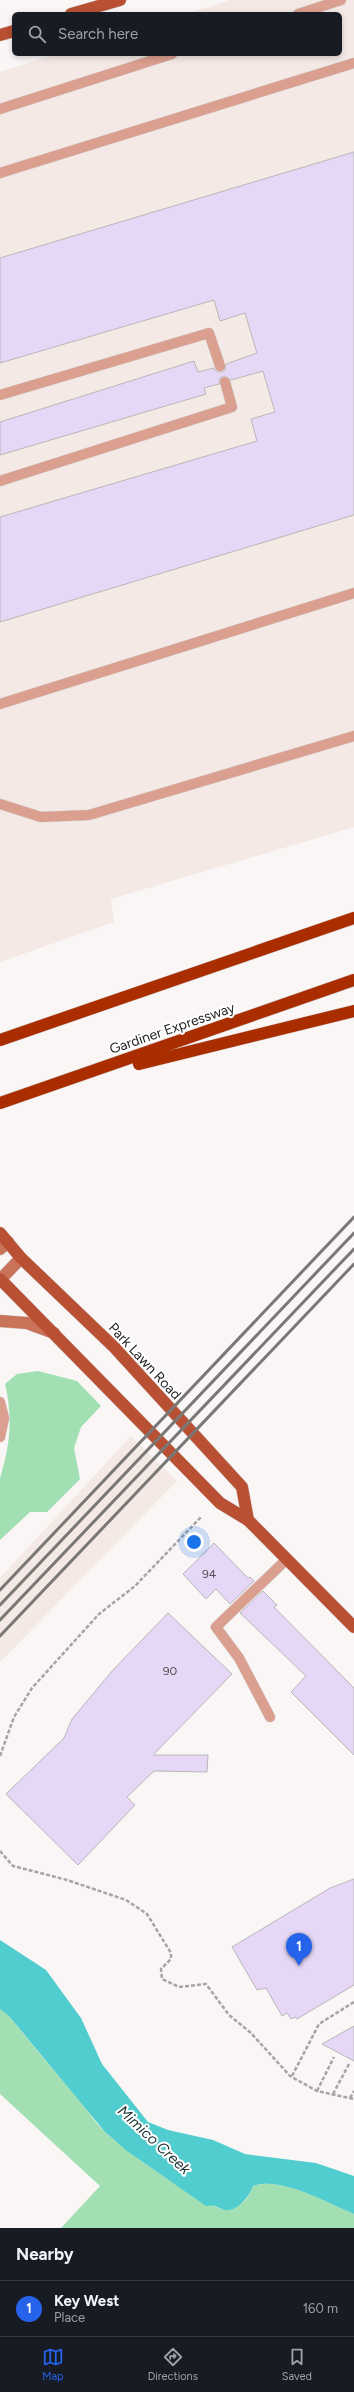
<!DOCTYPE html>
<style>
body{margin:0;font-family:Figtree,sans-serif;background:#20242c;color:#f1f3f6}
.you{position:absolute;left:194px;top:1542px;width:14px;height:14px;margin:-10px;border:3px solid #fff;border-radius:50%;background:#1a73e8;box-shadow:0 0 0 6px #1a73e833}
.badge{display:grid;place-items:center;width:26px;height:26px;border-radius:50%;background:#2563eb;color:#fff;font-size:13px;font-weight:700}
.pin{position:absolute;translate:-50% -33px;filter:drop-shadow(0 1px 2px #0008)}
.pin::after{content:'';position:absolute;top:21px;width:14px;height:12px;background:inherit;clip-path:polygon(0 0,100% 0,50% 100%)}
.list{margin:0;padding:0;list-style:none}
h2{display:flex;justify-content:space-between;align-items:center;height:52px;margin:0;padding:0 16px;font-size:17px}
h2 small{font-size:13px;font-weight:400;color:#9ea1a6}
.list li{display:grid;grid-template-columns:26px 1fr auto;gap:12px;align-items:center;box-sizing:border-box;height:56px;padding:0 16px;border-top:1px solid #363941}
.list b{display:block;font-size:15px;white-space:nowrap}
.list p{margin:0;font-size:13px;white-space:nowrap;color:#9ea1a6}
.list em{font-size:13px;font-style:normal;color:#9ea1a6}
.icon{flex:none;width:22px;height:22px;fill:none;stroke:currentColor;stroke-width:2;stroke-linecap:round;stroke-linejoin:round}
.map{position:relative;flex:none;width:354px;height:2228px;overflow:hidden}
.search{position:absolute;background:#171b24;box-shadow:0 2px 6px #0003;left:12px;right:12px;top:12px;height:44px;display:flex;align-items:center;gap:10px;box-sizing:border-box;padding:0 14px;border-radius:6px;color:#9ea1a6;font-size:15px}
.sheet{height:108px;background:#171b24}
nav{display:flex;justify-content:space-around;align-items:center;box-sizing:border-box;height:56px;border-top:1px solid #363941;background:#171b24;font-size:11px;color:#9ea1a6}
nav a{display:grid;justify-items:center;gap:2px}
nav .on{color:#2563eb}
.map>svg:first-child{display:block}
.built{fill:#f4e9e4}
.green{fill:#a2e0b3}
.water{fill:#51cccf}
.building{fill:#e5d7f5;stroke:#b8b7b9}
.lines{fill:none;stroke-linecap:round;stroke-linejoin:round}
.service-casing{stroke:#d3d0cf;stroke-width:11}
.secondary-casing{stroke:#d3d0cf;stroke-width:13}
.primary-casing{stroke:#d3d0cf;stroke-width:13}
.motorway-casing{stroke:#d3d0cf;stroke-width:13}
.path{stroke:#a7a5a4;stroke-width:2.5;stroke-dasharray:4 2;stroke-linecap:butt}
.service{stroke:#db9f8f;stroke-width:10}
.secondary{stroke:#c9735b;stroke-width:12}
.primary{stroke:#b95034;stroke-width:12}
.motorway{stroke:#aa2d00;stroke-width:12}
.rail{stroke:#797877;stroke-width:3}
.labels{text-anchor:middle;stroke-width:4;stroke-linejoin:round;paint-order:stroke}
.number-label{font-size:12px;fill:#565258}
.street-label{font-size:14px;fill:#262524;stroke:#fff}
.water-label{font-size:15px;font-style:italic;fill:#1e3434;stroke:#fff}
</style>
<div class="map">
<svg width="354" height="2228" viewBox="0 0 354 2228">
<rect width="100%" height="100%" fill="#f9f6f5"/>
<g class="built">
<path d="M 230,0 L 354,0 L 354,827 L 111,899 L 114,922 L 0,962 L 0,72 L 58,54 L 340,54 L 340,14 L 186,14 Z"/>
<path d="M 131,1436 L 177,1481 L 0,1662 L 0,1578 Z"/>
</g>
<g class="green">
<path d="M 38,1371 L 77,1381 L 101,1406 L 81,1427 L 74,1448 L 80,1479 L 47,1512 L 30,1512 L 0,1540 C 0,1525 0,1491 0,1478 C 10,1446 13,1418 5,1384 L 17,1374 Z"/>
<path d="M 0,2009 L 9,2016 C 31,2043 54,2071 77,2098 C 87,2109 95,2123 106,2133 C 121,2148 210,2212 228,2210 C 240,2208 250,2197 253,2186 C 282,2176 327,2203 354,2214 L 354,2228 L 61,2228 L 100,2186 L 0,2094 Z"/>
</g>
<path class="water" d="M 0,1940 L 46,1970 L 81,2018 L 102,2064 L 148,2122 L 168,2130 L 213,2140 L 245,2154 L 316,2163 L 354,2176 L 354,2214 C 327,2203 281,2176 253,2186 C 250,2196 237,2212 225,2210 C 218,2208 214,2204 206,2206 L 127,2151 L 105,2132 L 9,2016 L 0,2009 Z"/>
<g class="building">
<path d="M 354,152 L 354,515 L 0,622 L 0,517 L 257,441 L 251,419 L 275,412 L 263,371 L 231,380 L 224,376 L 220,378 L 219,384 L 204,388 L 206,394 L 0,455 L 0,422 L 194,361 L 198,372 L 214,368 L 216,371 L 222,372 L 225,370 L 226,364 L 257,353 L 245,313 L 220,321 L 214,300 L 0,363 L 0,258 Z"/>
<path d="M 214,1543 L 248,1578 L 250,1577 L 254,1581 L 230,1604 L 216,1589 L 206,1599 L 183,1574 Z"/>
<path d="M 263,1591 L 277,1605 L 274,1607 L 354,1688 L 354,1755 L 291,1692 L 306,1676 L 240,1613 Z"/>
<path d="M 168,1613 L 232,1674 L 153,1755 L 208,1755 L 207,1772 L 154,1771 L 127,1797 L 135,1805 L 78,1865 L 6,1794 L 64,1738 L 72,1719 L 113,1670 Z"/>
<path d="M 354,1879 L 354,1985 L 297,2019 L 295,2017 L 291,2019 L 287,2013 L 282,2016 L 266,1988 L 257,1990 L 232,1947 L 330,1888 Z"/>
<path d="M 354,2026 L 354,2061 L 322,2044 Z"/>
</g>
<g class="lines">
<g class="service-casing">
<g id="service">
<path d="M 298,14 L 341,0"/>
<path d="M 0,109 L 172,54"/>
<path d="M 0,173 L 354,63"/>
<path d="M 0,395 L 209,333 L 220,366"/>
<path d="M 0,481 L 232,407 L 225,382"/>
<path d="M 0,704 L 354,593"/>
<path d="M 0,804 L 41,817 L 89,815 L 354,736"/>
<path d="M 0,1402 L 4,1418 L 0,1437"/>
<path d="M 270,1717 L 239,1658 L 216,1627 L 287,1559"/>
</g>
</g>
<g class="secondary-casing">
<g id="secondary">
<path d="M 0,1249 L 8,1242"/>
<path d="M 0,1280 L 21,1258"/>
<path d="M 0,1321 L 27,1323 L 54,1333"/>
</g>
</g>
<g class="primary-casing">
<g id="primary">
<path d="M 71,14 L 120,0"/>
<path d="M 0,35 L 14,31"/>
<path d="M 0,1233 L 21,1258 L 114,1347 L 242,1487 L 248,1520"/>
<path d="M 0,1279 L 220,1503 L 248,1520 L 354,1627"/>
</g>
</g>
<g class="motorway-casing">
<g id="motorway">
<path d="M 0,1040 L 354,918"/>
<path d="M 139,1064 L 354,1011"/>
<path d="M 0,1103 L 354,980"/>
</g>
</g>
<g class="path">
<path d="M 0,1756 L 14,1717 L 32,1688 L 99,1614 L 135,1586 L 201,1517"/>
<path d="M 0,1851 L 13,1866 L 67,1880 L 126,1900 L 147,1914 L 171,1953 L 171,1959 L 161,1969 L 162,1979 L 179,1987 L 206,1984 L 229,2015 L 251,2033 L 290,2076 L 317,2091 L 354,2099"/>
<path d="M 292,2076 L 319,2024 L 354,2002"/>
<path d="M 317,2091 L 334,2057"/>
<path d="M 333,2094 L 349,2064"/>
<path d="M 350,2098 L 354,2091"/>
</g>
<use href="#service" class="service"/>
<use href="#secondary" class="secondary"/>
<use href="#primary" class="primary"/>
<use href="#motorway" class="motorway"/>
<g class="rail">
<path d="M 0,1590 L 354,1217"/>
<path d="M 0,1605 L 354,1233"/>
<path d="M 0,1620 L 354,1249"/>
<path d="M 0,1636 L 354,1264"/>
</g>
</g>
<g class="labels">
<g class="number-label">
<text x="209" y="1578">94</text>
<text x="170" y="1675">90</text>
</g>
<g class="street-label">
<text transform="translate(172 1028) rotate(-19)" y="5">Gardiner Expressway</text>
<text transform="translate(145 1361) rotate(47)" y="5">Park Lawn Road</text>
</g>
<g class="water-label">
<text transform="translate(154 2140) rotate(43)" y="5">Mimico Creek</text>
</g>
</g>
</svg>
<div class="you"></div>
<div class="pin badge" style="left:299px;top:1966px">1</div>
<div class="search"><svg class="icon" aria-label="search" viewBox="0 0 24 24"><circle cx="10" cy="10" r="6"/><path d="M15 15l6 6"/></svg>Search here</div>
</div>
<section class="sheet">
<h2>Nearby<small></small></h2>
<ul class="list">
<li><span class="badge">1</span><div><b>Key West</b><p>Place</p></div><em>160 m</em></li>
</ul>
</section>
<nav>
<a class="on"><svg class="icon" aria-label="map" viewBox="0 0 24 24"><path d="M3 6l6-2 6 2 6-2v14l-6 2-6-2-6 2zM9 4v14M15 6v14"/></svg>Map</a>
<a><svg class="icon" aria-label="directions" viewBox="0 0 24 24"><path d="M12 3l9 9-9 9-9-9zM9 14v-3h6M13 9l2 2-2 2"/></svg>Directions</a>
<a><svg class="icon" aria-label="saved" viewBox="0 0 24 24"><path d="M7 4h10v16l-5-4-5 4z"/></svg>Saved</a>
</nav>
